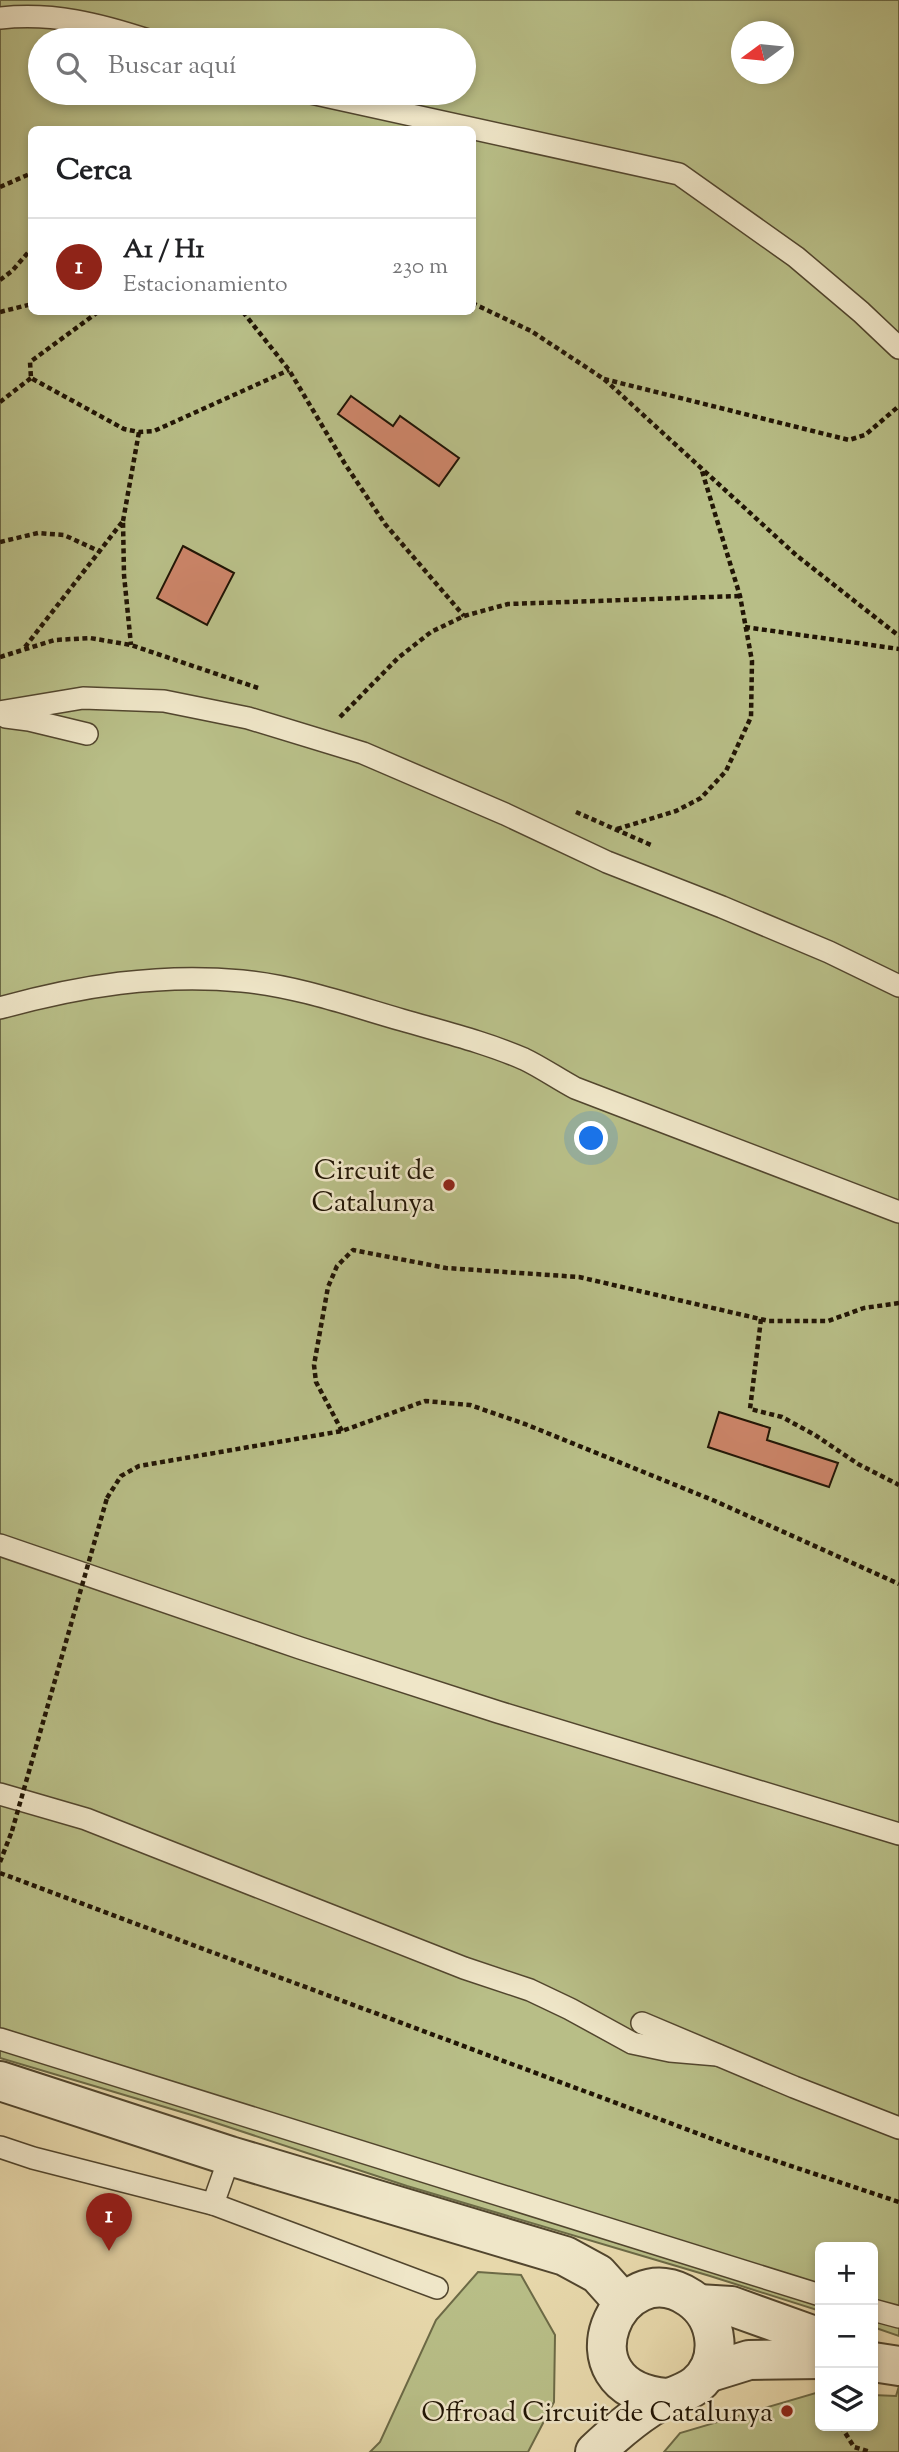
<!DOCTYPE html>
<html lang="es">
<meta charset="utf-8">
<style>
body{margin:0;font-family:"Sorts Mill Goudy",serif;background:#f2f2f2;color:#202124}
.controls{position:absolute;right:21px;bottom:21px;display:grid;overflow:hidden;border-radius:10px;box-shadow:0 4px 10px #0003}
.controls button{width:63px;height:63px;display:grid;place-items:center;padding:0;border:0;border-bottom:2px solid #e0e0e0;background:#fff;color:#202124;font:35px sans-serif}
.compass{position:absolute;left:731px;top:21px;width:63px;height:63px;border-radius:50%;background:#fff;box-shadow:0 4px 10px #0003;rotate:255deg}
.you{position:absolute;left:592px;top:1139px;width:24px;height:24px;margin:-18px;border:5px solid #fff;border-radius:50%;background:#1a73e8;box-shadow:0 0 0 10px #1a73e833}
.badge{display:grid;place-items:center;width:46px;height:46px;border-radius:50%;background:#8f2418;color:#fff;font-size:23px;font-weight:700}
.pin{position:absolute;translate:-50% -58px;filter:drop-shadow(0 2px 4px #0008)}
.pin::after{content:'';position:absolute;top:37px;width:24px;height:21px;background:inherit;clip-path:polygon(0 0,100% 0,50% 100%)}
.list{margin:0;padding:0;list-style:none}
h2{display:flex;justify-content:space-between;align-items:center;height:91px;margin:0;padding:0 28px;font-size:30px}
h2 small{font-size:23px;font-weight:400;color:#757577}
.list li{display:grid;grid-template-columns:46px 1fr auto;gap:21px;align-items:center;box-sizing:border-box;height:98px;padding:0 28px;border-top:2px solid #e0e0e0}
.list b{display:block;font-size:26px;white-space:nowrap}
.list p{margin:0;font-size:23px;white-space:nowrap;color:#757577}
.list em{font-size:23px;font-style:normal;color:#757577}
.icon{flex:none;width:38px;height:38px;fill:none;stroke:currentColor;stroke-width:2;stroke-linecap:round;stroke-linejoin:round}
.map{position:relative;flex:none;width:899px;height:2452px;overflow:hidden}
.search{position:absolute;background:#fff;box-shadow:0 4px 10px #0003;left:28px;top:28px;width:448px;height:77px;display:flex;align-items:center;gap:18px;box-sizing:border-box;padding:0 24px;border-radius:38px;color:#757577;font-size:26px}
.panel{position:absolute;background:#fff;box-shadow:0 4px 10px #0003;left:28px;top:126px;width:448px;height:189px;border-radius:10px}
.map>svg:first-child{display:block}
.green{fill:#b8be87;stroke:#6c6a46;stroke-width:2;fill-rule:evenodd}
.building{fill:#cc8569;stroke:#211505;stroke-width:2}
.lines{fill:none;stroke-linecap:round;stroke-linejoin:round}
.service-casing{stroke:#52462e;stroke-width:24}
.minor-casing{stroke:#52462e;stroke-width:42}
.tertiary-casing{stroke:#52462e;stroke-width:42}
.path{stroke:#211505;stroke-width:4.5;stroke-dasharray:5 3.5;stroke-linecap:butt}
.service{stroke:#efe6c8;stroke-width:21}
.minor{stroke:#efe6c8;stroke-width:38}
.tertiary{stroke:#efe6c8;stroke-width:38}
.path-bridge{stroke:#211505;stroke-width:4.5;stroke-dasharray:5 3.5;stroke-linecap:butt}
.poi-dot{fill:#8f2418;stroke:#efe6c8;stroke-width:2.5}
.labels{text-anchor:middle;stroke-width:5;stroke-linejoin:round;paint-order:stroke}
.poi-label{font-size:28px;fill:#211505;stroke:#efe6c8;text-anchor:end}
</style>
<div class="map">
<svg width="899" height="2452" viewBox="0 0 899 2452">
<rect width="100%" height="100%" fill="#e7d8ab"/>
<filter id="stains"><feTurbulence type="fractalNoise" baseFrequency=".00286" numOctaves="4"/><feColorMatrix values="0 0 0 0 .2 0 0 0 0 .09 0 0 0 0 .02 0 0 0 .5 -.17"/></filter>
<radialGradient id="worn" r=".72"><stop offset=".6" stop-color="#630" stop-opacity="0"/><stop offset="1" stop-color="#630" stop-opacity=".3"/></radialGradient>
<g class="green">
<path d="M 0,0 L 899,0 L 899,2336 L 873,2327 L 873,2247 L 820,2247 L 820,2311 L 710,2276 L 407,2186 L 195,2116 L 0,2058 ZM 741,32 L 783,32 L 783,74 L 741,74 ZM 40,40 L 464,40 L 464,93 L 40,93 ZM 32,130 L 472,130 L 472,312 L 32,312 Z"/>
<path d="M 478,2272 L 521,2275 L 555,2335 L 554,2402 L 528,2452 L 370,2452 L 380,2442 L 436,2320 Z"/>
<path d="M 899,2386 L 899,2452 L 664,2452 L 680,2433 L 819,2392 L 820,2426 L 873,2426 L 873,2395 L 896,2396 Z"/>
</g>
<g class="building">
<path d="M 351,396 L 393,426 L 400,416 L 459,458 L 439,486 L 338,414 Z"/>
<path d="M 183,546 L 234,573 L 207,625 L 157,598 Z"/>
<path d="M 719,1412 L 770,1428 L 767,1440 L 838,1463 L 829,1487 L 708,1447 Z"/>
</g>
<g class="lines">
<g class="service-casing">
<g id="service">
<path d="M 0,18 C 53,12 99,24 148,40"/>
<path d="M 311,93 L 679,174 L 796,257 L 861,312 L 899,348"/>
<path d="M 0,712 L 83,698 L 164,701 L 248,718 L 363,753 L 505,814 L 607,862 L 722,907 L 829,952 L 899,986"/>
<path d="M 6,717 L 29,720 L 87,734"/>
<path d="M 0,1008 C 79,986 159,973 242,981 C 296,986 350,1005 402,1020 C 443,1032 485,1042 524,1059 C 541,1067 558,1079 575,1088 L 899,1212"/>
<path d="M 0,1545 L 300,1648 L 498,1712 L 899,1834"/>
<path d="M 0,1794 L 86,1819 L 464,1968 L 530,1990 L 570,2009 L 632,2043 L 670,2051 L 717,2055"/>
<path d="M 642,2023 L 794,2087 L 899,2128"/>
<path d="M 0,2039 L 820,2295"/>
<path d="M 0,2147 L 33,2158 L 213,2204 L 437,2288"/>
<path d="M 213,2204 L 230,2156"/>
<path d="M 873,2310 L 899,2317"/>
</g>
</g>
<g class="minor-casing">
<path id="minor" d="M 0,2081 L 230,2156 L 565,2256 L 598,2274 L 624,2303"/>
</g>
<g class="tertiary-casing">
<g id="tertiary">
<path d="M 698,2304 L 731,2306 L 820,2338"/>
<path d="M 873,2362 L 899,2366"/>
<path d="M 707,2373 L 749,2360 L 820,2359"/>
<path d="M 595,2452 C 612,2436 629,2421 649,2408 C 663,2398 682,2396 696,2385 C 724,2362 719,2318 690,2298 C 619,2249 557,2388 666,2398"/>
</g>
</g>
<g class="path">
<path d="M 0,187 L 32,173"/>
<path d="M 0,280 L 12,271 L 32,248"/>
<path d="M 472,303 L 531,331 L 604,379 L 796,555 L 899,636"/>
<path d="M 0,312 L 32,304"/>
<path d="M 98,312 L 30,362 L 31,378 L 124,429 L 139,432 L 154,431 L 289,370"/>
<path d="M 243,312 L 289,370 L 345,464 L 385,524 L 464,616"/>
<path d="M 604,379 L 849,440 L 865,435 L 899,406"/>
<path d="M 0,402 L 31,378"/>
<path d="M 123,521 L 139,432"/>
<path d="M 0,542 L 38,533 L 64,535 L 101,552"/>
<path d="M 745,627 L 899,649"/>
<path d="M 25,647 L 123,521 L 124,575 L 131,645"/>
<path d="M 0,657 L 55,640 L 90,638 L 131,645 L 258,688"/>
<path d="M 340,717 L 398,658 L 431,632 L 464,616 L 508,604 L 740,596"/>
<path d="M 576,812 L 651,845"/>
<path d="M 617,829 L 676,811 L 701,798 L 726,771 L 751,717 L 752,661 L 740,596 L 702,471"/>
<path d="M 761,1319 L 750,1409 L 782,1417 L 815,1435 L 858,1464 L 899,1485"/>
<path d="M 342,1431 L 316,1382 L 314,1365 L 328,1287 L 337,1266 L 353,1250 L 446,1268 L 579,1277 L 769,1321 L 828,1321 L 864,1308 L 899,1303"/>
<path d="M 107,1498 L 121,1476 L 139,1466 L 342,1431 L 425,1401 L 470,1405 L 525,1424 L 715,1501 L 899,1584"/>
<path d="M 0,1862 L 12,1831"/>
<path d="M 0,1873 L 734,2147 L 899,2202"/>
<path d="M 841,2426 L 854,2447 L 871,2452"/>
</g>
<use href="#service" class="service"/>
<use href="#minor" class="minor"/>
<use href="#tertiary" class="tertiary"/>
<path class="path-bridge" d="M 12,1831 L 107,1498"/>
</g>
<g class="poi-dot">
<circle cx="449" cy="1185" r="7"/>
<circle cx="787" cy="2411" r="7"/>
</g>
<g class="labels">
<g class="poi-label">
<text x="435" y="1179">Circuit de<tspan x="435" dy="32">Catalunya</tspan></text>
<text x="773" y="2421">Offroad Circuit de Catalunya</text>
</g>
</g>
<rect width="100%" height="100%" filter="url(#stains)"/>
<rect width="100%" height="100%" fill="url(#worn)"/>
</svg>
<div class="controls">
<button>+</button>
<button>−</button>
<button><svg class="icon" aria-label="layers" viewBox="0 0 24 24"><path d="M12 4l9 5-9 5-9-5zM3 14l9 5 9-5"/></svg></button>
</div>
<svg class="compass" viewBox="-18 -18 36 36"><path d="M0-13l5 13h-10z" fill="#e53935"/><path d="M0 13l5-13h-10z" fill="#757577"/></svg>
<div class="you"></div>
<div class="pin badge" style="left:109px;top:2251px">1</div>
<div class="search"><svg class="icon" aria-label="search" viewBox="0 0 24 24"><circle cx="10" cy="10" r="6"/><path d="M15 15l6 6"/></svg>Buscar aquí</div>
<section class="panel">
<h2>Cerca<small></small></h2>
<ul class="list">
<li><span class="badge">1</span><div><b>A1 / H1</b><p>Estacionamiento</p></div><em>230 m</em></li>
</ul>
</section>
</div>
